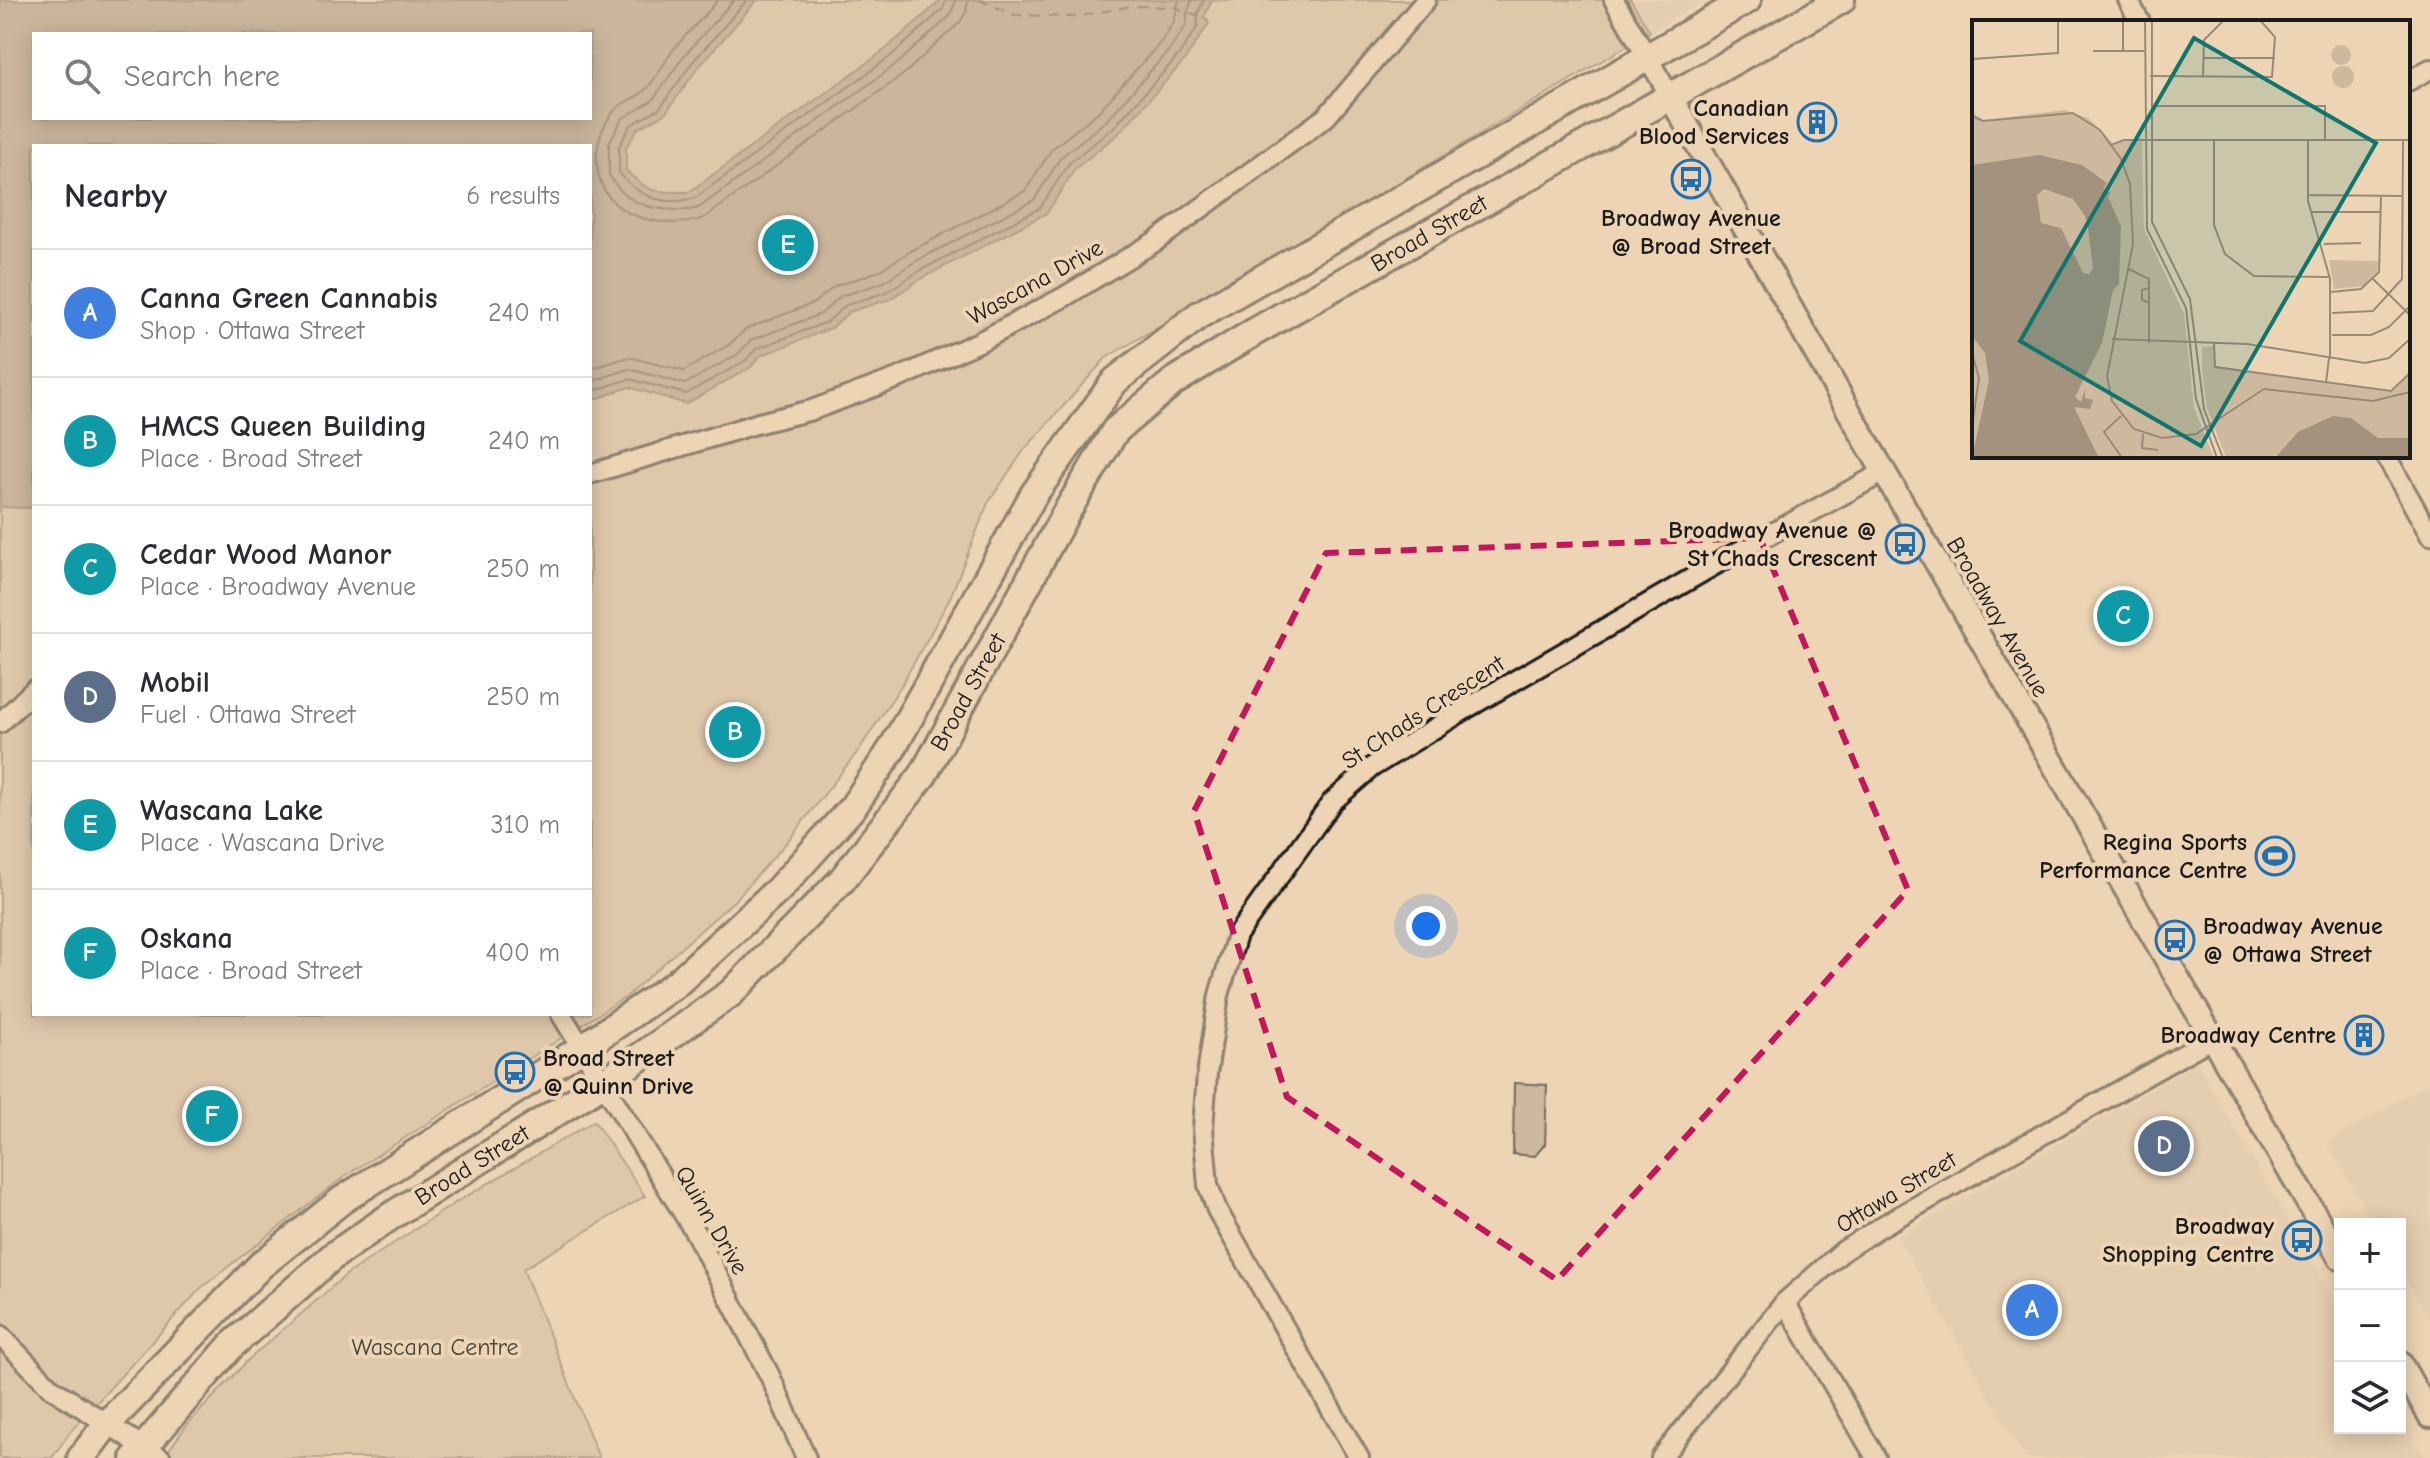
<!DOCTYPE html>
<meta charset="utf-8">
<style>
body{margin:0;font-family:"Comic Neue",sans-serif;background:#f2f2f3;color:#2b2b33}
.controls{position:absolute;right:24px;bottom:24px;display:grid;overflow:hidden;border-radius:0px;box-shadow:0 4px 20px #0003}
.controls button{width:72px;height:72px;display:grid;place-items:center;padding:0;border:0;border-bottom:2px solid #e1e1e2;background:#fff;color:#2b2b33;font:40px sans-serif}
.you{position:absolute;left:1426px;top:926px;width:28px;height:28px;margin:-20px;border:6px solid #fff;border-radius:50%;background:#1a73e8;box-shadow:0 0 0 12px #1a73e833}
.badge{display:grid;place-items:center;width:52px;height:52px;border-radius:50%;background:#1a73e8;color:#fff;font-size:26px;font-weight:700}
.pin{position:absolute;translate:-50% -50%;border:4px solid #fff;box-shadow:0 2px 8px #0006}
.list{margin:0;padding:0;list-style:none}
h2{display:flex;justify-content:space-between;align-items:center;height:104px;margin:0;padding:0 32px;font-size:34px}
h2 small{font-size:26px;font-weight:400;color:#7c7c81}
.list li{display:grid;grid-template-columns:52px 1fr auto;gap:24px;align-items:center;box-sizing:border-box;height:128px;padding:0 32px;border-top:2px solid #e1e1e2}
.list b{display:block;font-size:30px;white-space:nowrap}
.list p{margin:0;font-size:26px;white-space:nowrap;color:#7c7c81}
.list em{font-size:26px;font-style:normal;color:#7c7c81}
.icon{flex:none;width:44px;height:44px;fill:none;stroke:currentColor;stroke-width:2;stroke-linecap:round;stroke-linejoin:round}
.map{position:relative;flex:none;width:2430px;height:1458px;overflow:hidden}
.search{position:absolute;background:#fff;box-shadow:0 4px 20px #0003;left:32px;top:32px;width:560px;height:88px;display:flex;align-items:center;gap:20px;box-sizing:border-box;padding:0 28px;border-radius:0px;color:#7c7c81;font-size:30px}
.panel{position:absolute;background:#fff;box-shadow:0 4px 20px #0003;left:32px;top:144px;width:560px;height:872px;border-radius:0px}
.map>svg:first-child{display:block}
.built{fill:#dcc6a9}
.park{fill:#ceb99e;stroke:#756a5d;stroke-width:2;fill-rule:evenodd}
.water{fill:#a2927e;stroke:#6c6357;stroke-width:2;fill-rule:evenodd}
.lines{fill:none;stroke-linecap:round;stroke-linejoin:round}
.shore{stroke:#524b43;stroke-width:2}
.ferry{stroke:#4b453e;stroke-width:2;stroke-dasharray:10 8;stroke-linecap:butt}
.minor-casing{stroke:#1c1c1c;stroke-width:24}
.tertiary-casing{stroke:#1c1c1c;stroke-width:28}
.secondary-casing{stroke:#1c1c1c;stroke-width:32}
.minor{stroke:#ecd4b4;stroke-width:18}
.tertiary{stroke:#ecd4b4;stroke-width:22}
.secondary{stroke:#ecd4b4;stroke-width:26}
.marked{fill:none;stroke:#c2185b;stroke-width:6;stroke-dasharray:16 10;stroke-linejoin:round}
.labels{text-anchor:middle;stroke-width:8;stroke-linejoin:round;paint-order:stroke}
.poi-label{font-size:24px;font-weight:bold;fill:#1c1c1c;stroke:#ecd4b4;text-anchor:end}
.street-label{font-size:24px;fill:#1c1c1c;stroke:#ecd4b4}
.park-label{font-size:24px;fill:#48433c;stroke:#ecd4b4}
.inset-river{fill:none;stroke:#a2927e;stroke-width:4}
.inset-road{fill:none;stroke:#998a77;stroke-width:2}
.view{fill:#0f766e;fill-opacity:0.15;stroke:#0f766e;stroke-width:4}
.inset-edge{fill:none;stroke:#1c1c1c;stroke-width:4}
</style>
<div class="map">
<svg width="2430" height="1458" viewBox="0 0 2430 1458">
<rect width="100%" height="100%" fill="#ecd4b4"/>
<filter id="ink" filterUnits="userSpaceOnUse"><feTurbulence type="fractalNoise" baseFrequency=".0125" numOctaves="2"/><feDisplacementMap in="SourceGraphic" scale="16" xChannelSelector="R" yChannelSelector="G"/><feConvolveMatrix kernelMatrix="1 2 1 2 8 2 1 2 1" color-interpolation-filters="sRGB"/></filter>
<g filter="url(#ink)">
<g class="built">
<path d="M 1631,0 L 1706,0 L 1650,32 Z"/>
<path d="M 2197,1063 L 2340,1310 L 2340,1428 L 2400,1428 L 2400,1414 L 2425,1458 L 2025,1458 L 1897,1237 Z"/>
<path d="M 2430,1082 L 2430,1321 L 2400,1269 L 2400,1224 L 2374,1224 L 2327,1143 Z"/>
</g>
<g class="park">
<path d="M 0,0 L 1631,0 L 1650,32 L 1106,358 L 1024,450 L 988,503 L 949,600 L 902,684 L 859,750 L 787,842 L 736,899 L 627,996 L 345,1176 L 201,1288 L 70,1432 L 52,1458 L 0,1458 ZM 34,34 L 590,34 L 590,118 L 34,118 ZM 34,146 L 590,146 L 590,1014 L 34,1014 Z"/>
<path d="M 1514,1083 L 1547,1085 L 1545,1144 L 1535,1156 L 1513,1154 Z"/>
<path d="M 594,1121 L 645,1196 L 523,1269 L 599,1458 L 163,1458 L 187,1425 L 248,1360 L 347,1274 L 455,1203 Z"/>
</g>
<path class="water" d="M 0,0 L 757,0 L 697,69 L 665,114 L 637,129 L 626,148 L 626,170 C 649,195 657,192 689,192 L 886,49 L 941,0 L 1212,0 L 1204,17 L 1209,23 L 1185,60 L 1118,134 L 1075,169 L 1047,213 L 924,277 L 890,299 L 849,312 L 832,328 L 760,356 L 751,367 L 686,404 L 629,387 L 590,401 L 590,146 L 34,146 L 34,507 L 29,508 L 0,507 ZM 34,34 L 590,34 L 590,118 L 34,118 Z"/>
<g class="lines">
<g class="shore">
<path d="M 718,0 C 704,17 687,33 673,50 C 664,62 657,79 645,90 C 637,99 623,100 615,110 C 586,143 590,200 636,216 C 656,223 688,227 707,216 L 904,74 L 960,22 L 966,12 L 968,0"/>
<path d="M 734,0 L 683,57 L 653,100 L 622,119 L 609,143 L 609,175 C 624,202 646,209 675,210 C 684,210 692,211 700,207 L 898,63 L 950,16 L 956,0"/>
<path d="M 747,0 L 691,64 L 660,108 L 631,125 L 619,146 L 619,172 C 637,197 664,207 695,198 L 891,56 L 943,9 L 946,0"/>
<path d="M 590,369 L 629,357 L 684,371 L 730,344 L 746,329 L 814,303 L 835,286 L 877,272 L 911,251 L 1025,191 L 1052,149 L 1098,112 L 1161,42 L 1174,21 L 1179,0"/>
<path d="M 590,382 L 629,369 L 685,384 L 738,354 L 751,340 L 821,314 L 841,296 L 882,283 L 916,261 L 1034,200 L 1061,157 L 1106,121 L 1170,49 L 1187,24 L 1187,13 L 1192,0"/>
<path d="M 590,392 L 629,379 L 686,394 L 745,361 L 756,349 L 827,322 L 846,305 L 886,292 L 921,270 L 1040,208 L 1069,163 L 1113,128 L 1178,56 L 1198,26 L 1197,15 L 1204,0"/>
</g>
<path class="ferry" d="M 979,0 L 1015,15 L 1075,17 L 1131,6 L 1174,7 L 1208,19"/>
<g class="minor-casing">
<g id="minor">
<path d="M 1614,0 L 1670,96"/>
<path d="M 2128,0 L 2140,22"/>
<path d="M 2408,81 L 2430,69"/>
<path d="M 2386,456 L 2430,535"/>
<path d="M 590,474 L 759,423 L 812,410 L 903,376 L 979,342 L 1064,297 L 1156,241 L 1326,117 L 1426,0"/>
<path d="M 0,723 L 34,690"/>
<path d="M 561,1014 L 696,1234 L 771,1378 L 806,1458"/>
<path d="M 1785,1302 L 1876,1458"/>
<path d="M 0,1335 L 51,1388 L 161,1458"/>
<path d="M 1359,1458 L 1217,1210 L 1208,1185 L 1203,1128 L 1207,1074 L 1219,995 L 1237,935 L 1332,802 L 1372,767 L 1469,707 L 1725,559 L 1884,472"/>
<path d="M 1661,1458 L 1785,1302 L 1843,1251 L 1880,1227 L 2214,1037"/>
</g>
</g>
<g class="tertiary-casing">
<g id="tertiary">
<path d="M 1670,96 L 1866,441 L 2340,1258"/>
<path d="M 2400,1363 L 2430,1416"/>
</g>
</g>
<g class="secondary-casing">
<g id="secondary">
<path d="M 81,1458 L 106,1425 L 260,1266 L 342,1200 L 582,1048 L 677,983 L 779,889 L 853,807 L 892,749 L 1034,494 L 1115,381 L 1199,315 L 1747,0"/>
<path d="M 135,1458 L 231,1346 L 333,1256 L 391,1216 L 603,1083 L 731,993 L 842,880 L 923,775 L 1066,513 L 1115,431 L 1173,382 L 1256,331 L 1841,0"/>
</g>
</g>
<use href="#minor" class="minor"/>
<use href="#tertiary" class="tertiary"/>
<use href="#secondary" class="secondary"/>
</g>
</g>
<path d="M0 0H2430V1458H0ZM 1760,538 L 1908,890 L 1557,1280 L 1287,1097 L 1194,811 L 1326,553 Z" fill="#ecd4b4" fill-opacity=".55" fill-rule="evenodd"/>
<path class="marked" d="M 1760,538 L 1908,890 L 1557,1280 L 1287,1097 L 1194,811 L 1326,553 Z"/>
<defs>
<g id="building-ring" transform="scale(2)"><circle r="9.5" fill="#ecd4b4" stroke="#1f6fb2" stroke-width="1.5"/><path d="M-4-6H4V6H1V3H-1V6H-4ZM-2.5-4.3h1.7v1.8h-1.7ZM.8-4.3h1.7v1.8H.8ZM-2.5-1h1.7V.8h-1.7ZM.8-1h1.7V.8H.8Z" fill="#1f6fb2"/></g>
<g id="bus-ring" transform="scale(2)"><circle r="9.5" fill="#ecd4b4" stroke="#1f6fb2" stroke-width="1.5"/><path d="M-5-6H5V4H4V6H2V4H-2V6H-4V4H-5ZM-3.5-4V0h7V-4ZM-3.5 1.2v1.5H-2V1.2ZM2 1.2v1.5H3.5V1.2Z" fill="#1f6fb2"/></g>
<g id="stadium-ring" transform="scale(2)"><circle r="9.5" fill="#ecd4b4" stroke="#1f6fb2" stroke-width="1.5"/><path d="M0-5a6.5 5 0 1 0 0 10a6.5 5 0 1 0 0-10ZM-3.5-1.8h7v3.6h-7Z" fill="#1f6fb2"/></g>
</defs>
<g fill-rule="evenodd">
<use href="#building-ring" x="1817" y="122"/>
<use href="#bus-ring" x="1691" y="179"/>
<use href="#bus-ring" x="1905" y="544"/>
<use href="#stadium-ring" x="2275" y="856"/>
<use href="#bus-ring" x="2175" y="940"/>
<use href="#building-ring" x="2364" y="1035"/>
<use href="#bus-ring" x="515" y="1072"/>
<use href="#bus-ring" x="2302" y="1240"/>
</g>
<g class="labels">
<g class="poi-label">
<text x="1789" y="116">Canadian<tspan x="1789" dy="28">Blood Services</tspan></text>
<text x="1691" y="226" text-anchor="middle">Broadway Avenue<tspan x="1691" dy="28">@ Broad Street</tspan></text>
<text x="1877" y="538">Broadway Avenue @<tspan x="1877" dy="28">St Chads Crescent</tspan></text>
<text x="2247" y="850">Regina Sports<tspan x="2247" dy="28">Performance Centre</tspan></text>
<text x="2203" y="934" text-anchor="start">Broadway Avenue<tspan x="2203" dy="28">@ Ottawa Street</tspan></text>
<text x="2336" y="1043">Broadway Centre</text>
<text x="543" y="1066" text-anchor="start">Broad Street<tspan x="543" dy="28">@ Quinn Drive</tspan></text>
<text x="2274" y="1234">Broadway<tspan x="2274" dy="28">Shopping Centre</tspan></text>
</g>
<g class="street-label">
<text transform="translate(1429 233) rotate(-30)" y="8">Broad Street</text>
<text transform="translate(1035 282) rotate(-29)" y="8">Wascana Drive</text>
<text transform="translate(1998 617) rotate(60)" y="8">Broadway Avenue</text>
<text transform="translate(968 692) rotate(-61)" y="8">Broad Street</text>
<text transform="translate(1423 712) rotate(-33)" y="8">St Chads Crescent</text>
<text transform="translate(472 1165) rotate(-32)" y="8">Broad Street</text>
<text transform="translate(1896 1192) rotate(-31)" y="8">Ottawa Street</text>
<text transform="translate(712 1220) rotate(60)" y="8">Quinn Drive</text>
</g>
<g class="park-label">
<text x="435" y="1355">Wascana Centre</text>
</g>
</g>
<g transform="translate(1972 20)">
<rect width="438" height="438" fill="#ecd4b4"/>
<path d="M359 35a10 10 0 1 1 20 0a10 10 0 1 1-20 0ZM360 57a11 11 0 1 1 22 0a11 11 0 1 1-22 0ZM 93,90 L 116,98 L 141,123 L 170,118 L 172,209 L 212,294 L 222,388 L 242,438 L 0,438 L 0,92 L 11,100 ZM 357,240 L 407,241 L 405,252 L 391,266 L 362,269 ZM 243,326 L 243,346 L 419,370 L 438,353 L 438,438 L 254,438 L 235,388 L 230,351 L 230,327 Z" fill="#ceb99e"/>
<path d="M 67,135 L 110,145 L 135,163 L 132,168 L 149,206 L 147,264 L 141,270 L 130,323 L 103,377 L 109,382 L 113,369 L 113,378 L 121,380 L 118,389 L 102,387 L 127,438 L 0,438 L 17,360 L 13,333 L 0,316 L 0,145 ZM 72,169 L 101,179 L 115,199 L 121,249 L 117,254 L 111,253 L 89,208 L 69,203 L 65,175 ZM 361,396 L 379,398 L 406,418 L 438,418 L 438,438 L 303,438 L 326,412 Z" fill="#a2927e" fill-rule="evenodd"/>
<path class="inset-river" d="M 0,191 L 59,164 L 77,161 L 113,177 L 118,188 L 115,200M 116,199 L 137,172"/>
<path class="inset-road" d="M 173,0 L 175,209 L 214,288 L 224,379 L 245,438M 180,0 L 180,202 L 218,279 L 232,389 L 251,438M 151,30 L 151,0M 121,31 L 173,31M 231,38 L 303,38M 0,39 L 86,33 L 86,0M 178,56 L 300,57 L 303,17 L 288,0M 231,56 L 232,20 L 252,0M 180,86 L 353,86 L 353,119M 0,96 L 11,101 L 101,93 L 128,110 L 149,139 L 158,164 L 161,224 L 135,356 L 140,381 L 162,409 L 190,418 L 224,414 L 292,369 L 401,381 L 438,372M 242,120 L 242,205 L 253,234 L 282,256 L 357,257M 336,121 L 336,181 L 358,259 L 358,339M 139,125 L 152,120 L 438,120M 336,175 L 431,176M 339,192 L 409,192M 352,224 L 389,223M 157,249 L 177,259 L 177,323M 401,259 L 438,295M 177,268 L 170,270 L 170,280 L 178,283M 359,272 L 389,269 L 407,252 L 409,176M 360,293 L 401,291 L 430,259 L 431,120M 360,315 L 399,315 L 417,307 L 438,286M 140,319 L 275,324 L 393,343 L 417,338 L 438,319M 242,323 L 243,347 L 419,371 L 438,353M 0,333 L 7,358 L 0,407M 354,363 L 357,338M 149,396 L 132,412 L 150,438M 171,414 L 170,428 L 186,430"/>
<path class="view" d="M 222,18 L 404,123 L 229,426 L 48,321 Z"/>
<rect width="438" height="438" class="inset-edge"/>
</g>
</svg>
<div class="controls">
<button>+</button>
<button>−</button>
<button><svg class="icon" aria-label="layers" viewBox="0 0 24 24"><path d="M12 4l9 5-9 5-9-5zM3 14l9 5 9-5"/></svg></button>
</div>
<div class="you"></div>
<div class="pin badge" style="left:2032px;top:1310px;background:#3f7fe0">A</div>
<div class="pin badge" style="left:735px;top:732px;background:#0f9aa8">B</div>
<div class="pin badge" style="left:2123px;top:616px;background:#0f9aa8">C</div>
<div class="pin badge" style="left:2164px;top:1146px;background:#5c6f8a">D</div>
<div class="pin badge" style="left:788px;top:245px;background:#0f9aa8">E</div>
<div class="pin badge" style="left:212px;top:1116px;background:#0f9aa8">F</div>
<div class="search"><svg class="icon" aria-label="search" viewBox="0 0 24 24"><circle cx="10" cy="10" r="6"/><path d="M15 15l6 6"/></svg>Search here</div>
<section class="panel">
<h2>Nearby<small>6 results</small></h2>
<ul class="list">
<li><span class="badge" style="background:#3f7fe0">A</span><div><b>Canna Green Cannabis</b><p>Shop · Ottawa Street</p></div><em>240 m</em></li>
<li><span class="badge" style="background:#0f9aa8">B</span><div><b>HMCS Queen Building</b><p>Place · Broad Street</p></div><em>240 m</em></li>
<li><span class="badge" style="background:#0f9aa8">C</span><div><b>Cedar Wood Manor</b><p>Place · Broadway Avenue</p></div><em>250 m</em></li>
<li><span class="badge" style="background:#5c6f8a">D</span><div><b>Mobil</b><p>Fuel · Ottawa Street</p></div><em>250 m</em></li>
<li><span class="badge" style="background:#0f9aa8">E</span><div><b>Wascana Lake</b><p>Place · Wascana Drive</p></div><em>310 m</em></li>
<li><span class="badge" style="background:#0f9aa8">F</span><div><b>Oskana</b><p>Place · Broad Street</p></div><em>400 m</em></li>
</ul>
</section>
</div>
